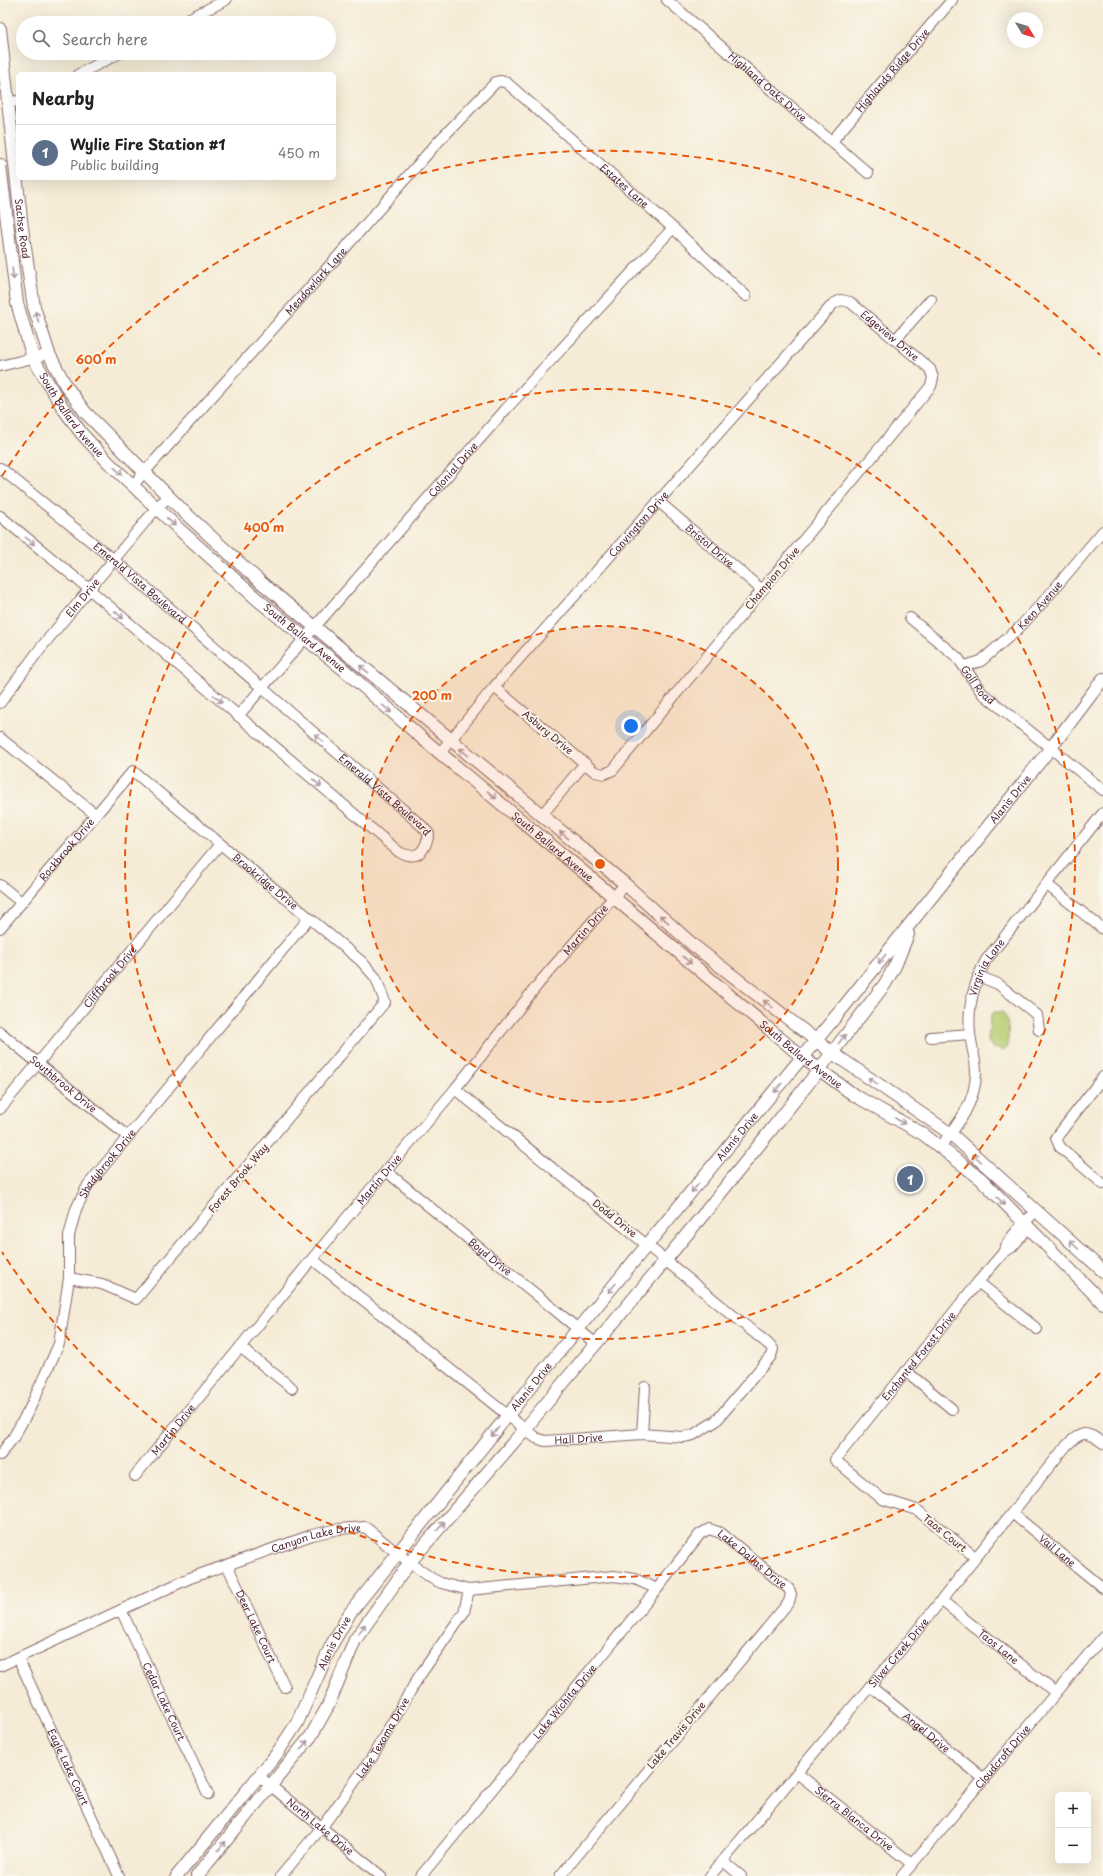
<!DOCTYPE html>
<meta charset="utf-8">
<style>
body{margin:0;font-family:"Playpen Sans",sans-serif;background:#f6f6f6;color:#222}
.controls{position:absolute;right:12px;bottom:12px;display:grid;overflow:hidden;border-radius:6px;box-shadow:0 4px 16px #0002}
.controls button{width:36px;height:36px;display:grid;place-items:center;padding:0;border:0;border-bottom:1px solid #e0e0e0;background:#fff;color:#222;font:20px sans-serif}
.compass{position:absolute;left:1007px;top:12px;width:36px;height:36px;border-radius:50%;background:#fff;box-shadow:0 4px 16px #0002;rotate:128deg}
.you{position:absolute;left:631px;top:726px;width:14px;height:14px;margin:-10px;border:3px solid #fff;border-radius:50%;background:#1a73e8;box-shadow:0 0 0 6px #1a73e833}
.badge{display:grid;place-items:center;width:26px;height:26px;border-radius:50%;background:#b5179e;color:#fff;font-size:13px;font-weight:700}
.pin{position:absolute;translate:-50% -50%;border:2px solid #fff;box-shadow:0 1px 4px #0006}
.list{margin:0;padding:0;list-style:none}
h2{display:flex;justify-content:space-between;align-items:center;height:52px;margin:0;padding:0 16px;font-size:17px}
h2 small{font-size:13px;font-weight:400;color:#767676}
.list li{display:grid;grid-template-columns:26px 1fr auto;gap:12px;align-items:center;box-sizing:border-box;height:56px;padding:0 16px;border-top:1px solid #e0e0e0}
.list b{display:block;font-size:15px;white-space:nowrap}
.list p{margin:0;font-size:13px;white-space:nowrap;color:#767676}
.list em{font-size:13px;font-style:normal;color:#767676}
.icon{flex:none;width:22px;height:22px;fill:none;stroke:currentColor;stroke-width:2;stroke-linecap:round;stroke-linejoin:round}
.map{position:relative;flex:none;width:1103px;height:1876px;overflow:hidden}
.search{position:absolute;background:#fff;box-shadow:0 4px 16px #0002;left:16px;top:16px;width:320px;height:44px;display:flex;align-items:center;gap:10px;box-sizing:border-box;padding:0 14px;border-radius:22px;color:#767676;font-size:15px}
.panel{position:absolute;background:#fff;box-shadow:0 4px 16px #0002;left:16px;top:72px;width:320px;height:108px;border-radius:6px}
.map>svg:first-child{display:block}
.green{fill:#b6cd71;stroke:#80764e}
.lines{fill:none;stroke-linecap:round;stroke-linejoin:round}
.minor-casing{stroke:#866667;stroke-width:12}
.major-casing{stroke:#866667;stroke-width:14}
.minor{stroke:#fff;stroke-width:10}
.major{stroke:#fff;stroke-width:12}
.oneway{stroke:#ae9aa0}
.ring{fill:none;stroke:#e8590c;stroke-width:2;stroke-dasharray:7 5}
.labels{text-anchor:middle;stroke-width:4;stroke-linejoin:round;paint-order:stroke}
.street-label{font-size:10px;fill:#4a1f2b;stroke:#fbf7ec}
.centre{fill:#e8590c;stroke:#fbf7ec;stroke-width:2}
.ring-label{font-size:12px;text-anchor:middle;font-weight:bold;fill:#e8590c;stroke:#fbf7ec;stroke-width:4;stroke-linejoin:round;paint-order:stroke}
</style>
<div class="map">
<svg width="1103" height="1876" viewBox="0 0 1103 1876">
<rect width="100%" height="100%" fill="#fbf7ec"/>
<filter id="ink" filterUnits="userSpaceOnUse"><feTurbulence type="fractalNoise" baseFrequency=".025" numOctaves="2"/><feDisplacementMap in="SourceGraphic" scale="8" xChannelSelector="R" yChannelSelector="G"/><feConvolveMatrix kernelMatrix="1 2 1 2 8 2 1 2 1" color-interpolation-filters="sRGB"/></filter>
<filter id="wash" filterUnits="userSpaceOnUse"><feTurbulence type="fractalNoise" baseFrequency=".012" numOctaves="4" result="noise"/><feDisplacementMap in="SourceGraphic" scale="16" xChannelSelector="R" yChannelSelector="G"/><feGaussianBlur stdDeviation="0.9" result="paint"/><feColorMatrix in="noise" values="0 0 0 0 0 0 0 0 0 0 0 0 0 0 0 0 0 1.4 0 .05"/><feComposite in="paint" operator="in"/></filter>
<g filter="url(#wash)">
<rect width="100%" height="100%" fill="#f5ebd6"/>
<path class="green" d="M 994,1012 L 1002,1012 C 1009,1016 1011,1045 1004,1051 L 992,1047 L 988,1041 L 991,1015 Z"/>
</g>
<g filter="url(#ink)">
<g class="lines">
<g class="minor-casing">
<g id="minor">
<path id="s1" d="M 667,0 L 868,173"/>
<path d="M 180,23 L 226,0"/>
<path d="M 79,74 L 120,53"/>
<path d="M 9,102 L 18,101"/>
<path id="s2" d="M 832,141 L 952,0"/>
<path d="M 896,339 L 931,299"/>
<path d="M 0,366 L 49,354"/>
<path id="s3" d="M 0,468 L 114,560 L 422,826 L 429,834 C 425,852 417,861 399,852 L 89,589 L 0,516"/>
<path id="s4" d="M 133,485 L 339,255 L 436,144 L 496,82 L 501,81 L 507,83 L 673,228 L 746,296"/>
<path id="s5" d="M 658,501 L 762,590"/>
<path id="s6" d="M 910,618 L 958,658 L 982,693 L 1103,790"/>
<path id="s7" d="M 965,666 L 981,661 L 1018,629 L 1044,601 L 1103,531"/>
<path id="s8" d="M 0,703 L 39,650 L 159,505 L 169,497"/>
<path id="s9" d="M 238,716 L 305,638 L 506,409 L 673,228"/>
<path d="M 0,738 L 96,815"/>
<path id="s10" d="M 440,753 L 494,687 L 833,304 L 841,300 L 850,302 L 930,369 L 933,378 L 931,386 L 613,770 L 604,774 L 595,772 L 494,687"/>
<path d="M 541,816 L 585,763"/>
<path d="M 1046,884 L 1103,929"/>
<path d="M 0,885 L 21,902"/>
<path id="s11" d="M 0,928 L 133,771 L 361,961 L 376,978 L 385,1002 L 136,1299 L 102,1284 L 69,1278"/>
<path d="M 978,976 L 998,984 L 1037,1015 L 1039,1030"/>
<path id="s12" d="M 0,1032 L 127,1136"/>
<path d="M 931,1037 L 970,1034"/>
<path d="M 1103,1077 L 1056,1138 L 1060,1147 L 1103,1184"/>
<path id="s13" d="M 0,1109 L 220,844"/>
<path id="s14" d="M 940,1147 C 958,1125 976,1102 976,1072 C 976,1059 971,1046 970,1033 C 967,1006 974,983 986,960 L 1103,813"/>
<path id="s15" d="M 386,1171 L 595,1343"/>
<path d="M 1003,1253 C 1011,1232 1023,1227 1036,1210"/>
<path id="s16" d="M 312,1259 L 536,1438 L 545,1441 L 642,1434 L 683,1437 L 693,1435 L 716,1421 L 771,1356 L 773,1349 L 767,1343 L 455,1089"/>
<path d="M 978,1282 L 1037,1329"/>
<path d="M 240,1347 L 292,1388"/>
<path d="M 906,1371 L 952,1409"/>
<path d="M 642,1434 L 645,1387"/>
<path id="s17" d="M 0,1455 L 13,1438 L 29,1410 L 59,1344 L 69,1278 L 69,1236 L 76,1209 L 88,1185 L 309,918"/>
<path id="s18" d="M 135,1476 L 312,1259 L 455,1089 L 540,982 L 625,884"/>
<path id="s19" d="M 1012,1513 L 1103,1588"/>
<path id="s20" d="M 975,1557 L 917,1510 L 882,1499 L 835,1460 L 978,1282 L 1003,1253 L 1012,1247 L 1023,1234 L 1024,1225"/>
<path id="s21" d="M 227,1565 L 285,1687"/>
<path id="s22" d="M 941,1600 L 1056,1693"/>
<path id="s23" d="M 121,1610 L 208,1794"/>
<path id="s24" d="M 18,1658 L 119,1876"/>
<path id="s25" d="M 0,1666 L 190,1578 L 312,1535 L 339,1529 L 365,1527 L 397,1553 L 431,1578 L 441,1583 L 469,1590 L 614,1576 L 635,1579 L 657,1589"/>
<path id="s26" d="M 870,1686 L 984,1779"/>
<path id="s27" d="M 797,1773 L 912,1864"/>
<path id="s28" d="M 260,1777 L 381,1876"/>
<path d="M 723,1861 L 741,1876"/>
<path id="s29" d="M 281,1876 L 322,1827 L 371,1759 L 418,1678 L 464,1612 L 469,1590"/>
<path id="s30" d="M 421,1876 L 657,1589 L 700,1534 L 709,1529 L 721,1533 L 789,1589 L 791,1594 L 789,1602 L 560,1876"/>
<path id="s31" d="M 710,1876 L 910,1639 L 1066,1446 C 1081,1431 1086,1430 1103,1443"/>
<path id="s32" d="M 902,1876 L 1103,1637"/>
</g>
</g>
<g class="major-casing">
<g id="major">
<path id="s33" d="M 0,29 L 22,228 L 34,307 L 49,354 L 66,386 L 85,412 L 182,510 L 257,579 L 625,884 L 693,945 L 831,1052 L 951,1134 L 1103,1271"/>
<path id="s34" d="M 0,165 L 17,303 L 33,358 L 63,408 L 82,434 L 108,462 L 181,531 L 258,600 L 342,668 L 423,739 L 604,889 L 802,1057 L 854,1095 L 923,1134 L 981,1179 L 1103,1303"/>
<path id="s35" d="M 177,1876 L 276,1755 L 297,1723 L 331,1646 L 350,1613 L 544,1370 L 846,1004 L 1050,749 L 1103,679"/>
<path d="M 197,1876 L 311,1736 L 328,1706 L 355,1640 L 410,1562 L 525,1429 L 703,1215 L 815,1075 L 885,984 L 895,966 L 908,934"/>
</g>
</g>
<use href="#minor" class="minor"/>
<use href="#major" class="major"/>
</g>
<defs><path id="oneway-shaft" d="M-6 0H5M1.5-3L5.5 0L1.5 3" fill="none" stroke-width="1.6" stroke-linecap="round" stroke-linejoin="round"/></defs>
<g class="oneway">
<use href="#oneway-shaft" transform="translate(13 274) rotate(82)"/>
<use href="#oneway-shaft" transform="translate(37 317) rotate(-108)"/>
<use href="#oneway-shaft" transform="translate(118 471) rotate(44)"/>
<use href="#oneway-shaft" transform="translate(171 522) rotate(43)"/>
<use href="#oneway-shaft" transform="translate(30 541) rotate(39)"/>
<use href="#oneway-shaft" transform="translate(119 615) rotate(40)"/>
<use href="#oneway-shaft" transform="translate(364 669) rotate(-140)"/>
<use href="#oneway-shaft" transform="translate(218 699) rotate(40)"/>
<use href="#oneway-shaft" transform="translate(387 709) rotate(40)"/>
<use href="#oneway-shaft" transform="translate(319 738) rotate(-139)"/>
<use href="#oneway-shaft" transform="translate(464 752) rotate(-140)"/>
<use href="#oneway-shaft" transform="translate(317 783) rotate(40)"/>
<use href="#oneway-shaft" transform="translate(492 795) rotate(40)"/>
<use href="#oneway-shaft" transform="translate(564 835) rotate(-140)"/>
<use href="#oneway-shaft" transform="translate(664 919) rotate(-139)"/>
<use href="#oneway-shaft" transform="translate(882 959) rotate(129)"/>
<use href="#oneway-shaft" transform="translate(687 960) rotate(40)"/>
<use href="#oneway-shaft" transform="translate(768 1004) rotate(-142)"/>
<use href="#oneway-shaft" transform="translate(842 1039) rotate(-52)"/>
<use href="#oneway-shaft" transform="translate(873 1081) rotate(-145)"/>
<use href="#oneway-shaft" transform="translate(778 1088) rotate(129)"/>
<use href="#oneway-shaft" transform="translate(900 1121) rotate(30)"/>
<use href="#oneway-shaft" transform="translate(977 1158) rotate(-138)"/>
<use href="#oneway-shaft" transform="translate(695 1188) rotate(130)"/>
<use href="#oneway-shaft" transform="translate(1001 1201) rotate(46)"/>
<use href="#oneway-shaft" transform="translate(1074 1245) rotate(-138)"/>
<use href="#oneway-shaft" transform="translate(612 1288) rotate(130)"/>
<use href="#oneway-shaft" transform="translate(495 1432) rotate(129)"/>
<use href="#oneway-shaft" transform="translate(441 1526) rotate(-49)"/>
<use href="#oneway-shaft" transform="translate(362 1629) rotate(-57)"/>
<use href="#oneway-shaft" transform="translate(304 1745) rotate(-52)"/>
<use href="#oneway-shaft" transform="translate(222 1846) rotate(-50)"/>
</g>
</g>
<circle cx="600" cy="864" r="238" fill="#e8590c" fill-opacity=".12"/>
<g class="ring">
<circle cx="600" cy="864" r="238"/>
<circle cx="600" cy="864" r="475"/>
<path d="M1100 1373A713 713 0 0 1 2 1252M2 476A713 713 0 0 1 1100 355"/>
</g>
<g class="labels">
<g class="street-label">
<text dy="4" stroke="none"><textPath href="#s2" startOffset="93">Highlands Ridge Drive</textPath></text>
<text dy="4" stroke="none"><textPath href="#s1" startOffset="133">Highland Oaks Drive</textPath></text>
<text dy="4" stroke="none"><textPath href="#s4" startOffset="710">Estates Lane</textPath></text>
<text dy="4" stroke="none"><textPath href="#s33" startOffset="201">Sachse Road</textPath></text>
<text dy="4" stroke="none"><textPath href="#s4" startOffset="274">Meadowlark Lane</textPath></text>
<text dy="4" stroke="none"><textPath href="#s10" startOffset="667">Edgeview Drive</textPath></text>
<text dy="4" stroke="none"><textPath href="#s34" startOffset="265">South Ballard Avenue</textPath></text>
<text dy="4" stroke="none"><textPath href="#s9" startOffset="327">Colonial Drive</textPath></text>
<text dy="4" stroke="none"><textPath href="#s10" startOffset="303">Convington Drive</textPath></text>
<text dy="4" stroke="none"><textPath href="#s5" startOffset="68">Bristol Drive</textPath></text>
<text transform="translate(772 578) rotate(-50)" y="4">Champion Drive</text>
<text dy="4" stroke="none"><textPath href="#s3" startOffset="181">Emerald Vista Boulevard</textPath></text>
<text dy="4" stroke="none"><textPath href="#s8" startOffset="134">Elm Drive</textPath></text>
<text dy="4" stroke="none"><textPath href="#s7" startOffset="98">Keen Avenue</textPath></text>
<text dy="4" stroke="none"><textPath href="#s34" startOffset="589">South Ballard Avenue</textPath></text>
<text dy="4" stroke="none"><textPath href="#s6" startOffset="96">Goll Road</textPath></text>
<text transform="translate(548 732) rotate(40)" y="4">Asbury Drive</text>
<text dy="4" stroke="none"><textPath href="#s3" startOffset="505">Emerald Vista Boulevard</textPath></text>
<text dy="4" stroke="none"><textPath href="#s35" startOffset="1365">Alanis Drive</textPath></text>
<text dy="4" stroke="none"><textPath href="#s34" startOffset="913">South Ballard Avenue</textPath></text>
<text dy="4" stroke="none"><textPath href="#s11" startOffset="103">Rockbrook Drive</textPath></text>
<text dy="4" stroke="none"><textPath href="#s11" startOffset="378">Brookridge Drive</textPath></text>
<text dy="4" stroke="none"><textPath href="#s18" startOffset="708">Martin Drive</textPath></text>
<text dy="4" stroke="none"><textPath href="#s14" startOffset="194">Virginia Lane</textPath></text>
<text dy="4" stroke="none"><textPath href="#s13" startOffset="172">Cliffbrook Drive</textPath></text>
<text dy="4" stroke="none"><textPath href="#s34" startOffset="1237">South Ballard Avenue</textPath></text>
<text dy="4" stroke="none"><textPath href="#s12" startOffset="82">Southbrook Drive</textPath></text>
<text dy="4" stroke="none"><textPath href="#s35" startOffset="931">Alanis Drive</textPath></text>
<text dy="4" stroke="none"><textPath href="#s17" startOffset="318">Shadybrook Drive</textPath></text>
<text transform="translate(238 1178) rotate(-50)" y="4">Forest Brook Way</text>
<text dy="4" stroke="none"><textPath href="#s18" startOffset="384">Martin Drive</textPath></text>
<text transform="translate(615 1218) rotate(39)" y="4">Dodd Drive</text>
<text dy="4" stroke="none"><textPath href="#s15" startOffset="135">Boyd Drive</textPath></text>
<text dy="4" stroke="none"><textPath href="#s20" startOffset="306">Enchanted Forest Drive</textPath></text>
<text dy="4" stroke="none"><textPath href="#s35" startOffset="607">Alanis Drive</textPath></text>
<text dy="4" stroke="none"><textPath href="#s18" startOffset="60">Martin Drive</textPath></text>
<text dy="4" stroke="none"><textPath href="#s16" startOffset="330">Hall Drive</textPath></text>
<text transform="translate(945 1533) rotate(39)" y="4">Taos Court</text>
<text dy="4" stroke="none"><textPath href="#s25" startOffset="342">Canyon Lake Drive</textPath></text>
<text dy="4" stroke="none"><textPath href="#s19" startOffset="59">Vail Lane</textPath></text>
<text dy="4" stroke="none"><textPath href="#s30" startOffset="505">Lake Dallas Drive</textPath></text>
<text dy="4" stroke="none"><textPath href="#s21" startOffset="68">Deer Lake Court</textPath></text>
<text dy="4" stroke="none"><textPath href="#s35" startOffset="283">Alanis Drive</textPath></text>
<text dy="4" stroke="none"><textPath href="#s22" startOffset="74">Taos Lane</textPath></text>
<text dy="4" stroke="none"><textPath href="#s31" startOffset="292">Silver Creek Drive</textPath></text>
<text dy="4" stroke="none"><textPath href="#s30" startOffset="226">Lake Wichita Drive</textPath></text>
<text dy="4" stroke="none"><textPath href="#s23" startOffset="101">Cedar Lake Court</textPath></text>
<text dy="4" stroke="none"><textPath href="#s26" startOffset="73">Angel Drive</textPath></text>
<text transform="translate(676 1735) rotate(-50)" y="4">Lake Travis Drive</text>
<text dy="4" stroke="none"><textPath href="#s29" startOffset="172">Lake Texoma Drive</textPath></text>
<text dy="4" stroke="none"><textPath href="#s32" startOffset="156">Cloudcroft Drive</textPath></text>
<text dy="4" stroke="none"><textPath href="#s24" startOffset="120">Eagle Lake Court</textPath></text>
<text dy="4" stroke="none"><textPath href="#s27" startOffset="73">Sierra Blanca Drive</textPath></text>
<text dy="4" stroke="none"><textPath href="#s28" startOffset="78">North Lake Drive</textPath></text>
</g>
</g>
<circle cx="600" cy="864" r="6" class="centre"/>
<g class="ring-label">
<text x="96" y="364">600 m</text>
<text x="264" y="532">400 m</text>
<text x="432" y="700">200 m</text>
</g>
</svg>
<div class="controls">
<button>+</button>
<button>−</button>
</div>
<svg class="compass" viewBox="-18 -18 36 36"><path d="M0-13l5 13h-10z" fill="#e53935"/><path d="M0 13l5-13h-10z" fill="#767676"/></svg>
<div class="you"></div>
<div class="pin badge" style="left:910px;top:1179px;background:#5c6f8a">1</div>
<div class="search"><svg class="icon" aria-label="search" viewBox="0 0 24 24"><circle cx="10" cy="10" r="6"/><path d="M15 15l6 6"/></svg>Search here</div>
<section class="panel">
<h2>Nearby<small></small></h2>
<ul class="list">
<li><span class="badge" style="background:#5c6f8a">1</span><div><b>Wylie Fire Station #1</b><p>Public building</p></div><em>450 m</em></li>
</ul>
</section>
</div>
